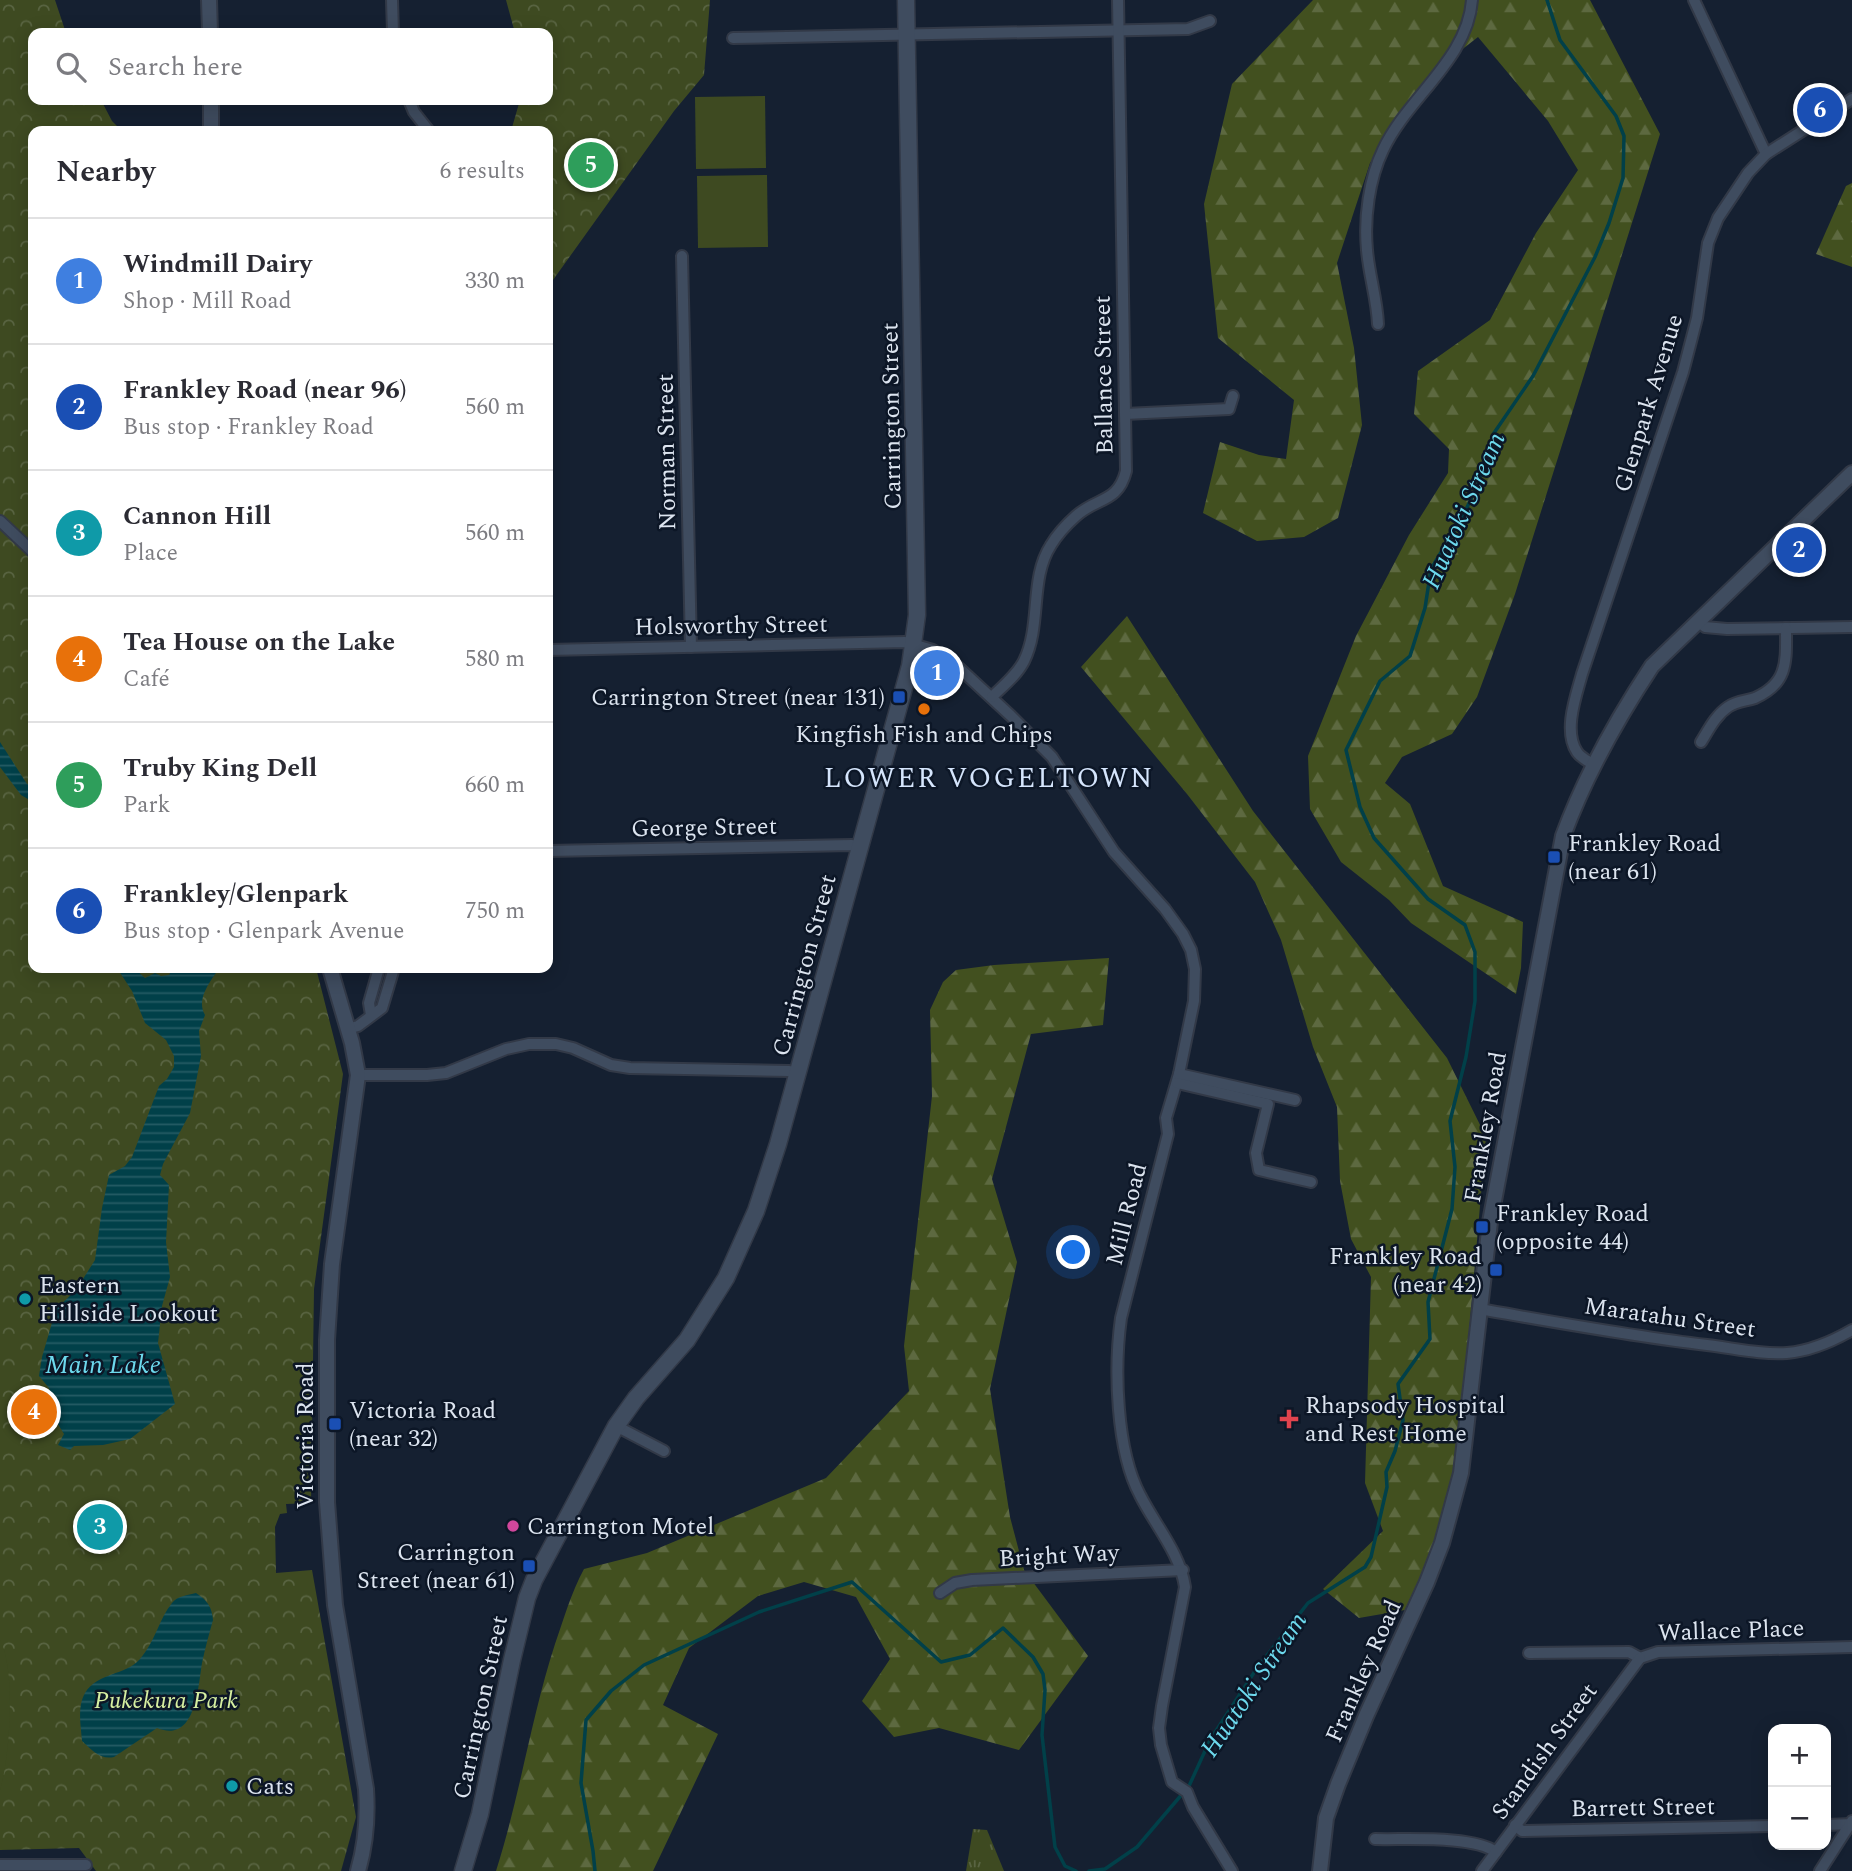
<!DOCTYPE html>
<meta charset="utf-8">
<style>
body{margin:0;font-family:Spectral,serif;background:#f7f7f7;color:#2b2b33}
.controls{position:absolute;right:21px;bottom:21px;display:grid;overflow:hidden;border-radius:14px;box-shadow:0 4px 18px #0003}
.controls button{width:63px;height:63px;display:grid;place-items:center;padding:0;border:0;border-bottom:2px solid #e1e1e2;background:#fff;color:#2b2b33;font:35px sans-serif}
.you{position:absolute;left:1074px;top:1253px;width:24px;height:24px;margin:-18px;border:5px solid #fff;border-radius:50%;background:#1a73e8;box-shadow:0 0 0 10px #1a73e833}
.badge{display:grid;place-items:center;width:46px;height:46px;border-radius:50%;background:#7c3aed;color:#fff;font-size:23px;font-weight:700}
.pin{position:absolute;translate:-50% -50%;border:4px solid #fff;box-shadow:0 2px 7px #0006}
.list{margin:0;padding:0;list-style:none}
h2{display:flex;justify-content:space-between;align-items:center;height:91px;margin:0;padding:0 28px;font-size:30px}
h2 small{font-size:23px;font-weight:400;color:#7c7c81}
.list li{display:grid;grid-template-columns:46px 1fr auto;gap:21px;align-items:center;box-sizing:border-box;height:126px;padding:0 28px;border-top:2px solid #e1e1e2}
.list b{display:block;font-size:26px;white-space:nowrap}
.list p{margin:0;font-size:23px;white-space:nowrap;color:#7c7c81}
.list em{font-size:23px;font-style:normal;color:#7c7c81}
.icon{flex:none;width:38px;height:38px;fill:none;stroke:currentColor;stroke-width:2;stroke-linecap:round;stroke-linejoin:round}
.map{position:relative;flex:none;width:1852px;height:1871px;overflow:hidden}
.search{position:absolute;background:#fff;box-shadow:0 4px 18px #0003;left:28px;top:28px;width:525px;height:77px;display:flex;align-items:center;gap:18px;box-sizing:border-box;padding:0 24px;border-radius:14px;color:#7c7c81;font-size:26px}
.panel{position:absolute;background:#fff;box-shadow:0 4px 18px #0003;left:28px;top:126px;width:525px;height:847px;border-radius:14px}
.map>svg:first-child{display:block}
.grass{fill:url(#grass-tufts)}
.forest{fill:url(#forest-firs)}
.park{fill:url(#park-crowns)}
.pitch{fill:#3e4a21}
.water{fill:url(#water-rules)}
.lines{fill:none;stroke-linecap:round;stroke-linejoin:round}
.stream{stroke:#014049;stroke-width:3.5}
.minor-casing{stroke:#323947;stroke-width:14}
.tertiary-casing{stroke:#323947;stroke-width:18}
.secondary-casing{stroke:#323947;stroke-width:19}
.minor{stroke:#3f4c5f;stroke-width:10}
.tertiary{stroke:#3f4c5f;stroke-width:14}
.secondary{stroke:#3f4c5f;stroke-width:16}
.transit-dot{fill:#1a4fb4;stroke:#0c1626;stroke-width:2.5}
.food-dot{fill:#e8710a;stroke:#0c1626;stroke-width:2.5}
.culture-dot{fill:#0f9aa8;stroke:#0c1626;stroke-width:2.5}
.health-dot{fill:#e0444e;stroke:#0c1626;stroke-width:2.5}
.hotel-dot{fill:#d1479c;stroke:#0c1626;stroke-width:2.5}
.labels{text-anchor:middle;stroke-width:5;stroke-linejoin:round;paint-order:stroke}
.street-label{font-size:24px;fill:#dce4ef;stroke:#0c1626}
.poi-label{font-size:24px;fill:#dce4ef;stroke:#0c1626;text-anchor:start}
.park-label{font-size:24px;font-style:italic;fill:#d6efa1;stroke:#0c1626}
.water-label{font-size:26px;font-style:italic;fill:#6dd9ed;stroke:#0c1626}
.quarter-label{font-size:28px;letter-spacing:2px;fill:#d5e5fc;stroke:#0c1626}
</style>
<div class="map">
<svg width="1852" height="1871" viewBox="0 0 1852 1871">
<defs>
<pattern id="grass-tufts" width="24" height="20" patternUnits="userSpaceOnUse" patternTransform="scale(1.75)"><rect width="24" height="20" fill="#3e4a21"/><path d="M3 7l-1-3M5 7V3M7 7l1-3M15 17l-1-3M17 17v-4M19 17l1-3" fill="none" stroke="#596442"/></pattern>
<pattern id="forest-firs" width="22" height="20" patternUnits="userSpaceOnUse" patternTransform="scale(1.75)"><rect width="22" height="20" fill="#42501f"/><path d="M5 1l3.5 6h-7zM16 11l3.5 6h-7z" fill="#5d6940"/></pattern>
<pattern id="park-crowns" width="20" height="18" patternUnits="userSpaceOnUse" patternTransform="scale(1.75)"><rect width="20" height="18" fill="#3e4a21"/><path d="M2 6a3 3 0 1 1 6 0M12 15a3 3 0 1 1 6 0" fill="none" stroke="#596442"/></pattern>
<pattern id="water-rules" width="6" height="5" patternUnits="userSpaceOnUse" patternTransform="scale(1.75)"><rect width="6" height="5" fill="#014049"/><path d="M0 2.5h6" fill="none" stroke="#255b64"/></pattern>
</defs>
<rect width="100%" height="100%" fill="#152031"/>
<path class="grass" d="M 973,1829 L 987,1830 L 1004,1871 L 966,1871 Z"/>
<g class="forest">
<path d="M 1313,0 L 1590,0 L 1660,134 L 1515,594 L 1477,697 L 1452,734 L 1402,757 L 1385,783 L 1410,804 L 1443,886 L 1523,922 L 1521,968 L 1516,994 L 1411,923 L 1389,900 L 1341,862 L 1310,809 L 1308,756 L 1356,636 L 1409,535 L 1448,473 L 1449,449 L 1414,414 L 1418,371 L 1490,320 L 1536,233 L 1578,170 L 1548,121 L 1478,37 L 1432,73 L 1370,163 L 1337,263 L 1354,348 L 1362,425 L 1338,518 L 1304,537 L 1257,541 L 1203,513 L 1220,442 L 1259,455 L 1286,459 L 1294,400 L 1218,338 L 1204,204 L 1232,84 Z"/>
<path d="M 1852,183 L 1852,267 L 1816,254 L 1846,186 Z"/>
<path d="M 1127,616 L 1253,811 L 1447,1058 L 1486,1137 L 1454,1505 L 1405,1610 L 1359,1618 L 1323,1589 L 1383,1531 L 1365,1483 L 1371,1277 L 1351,1239 L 1340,1181 L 1337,1107 L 1313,1047 L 1281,940 L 1255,882 L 1187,794 L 1081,667 Z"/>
<path d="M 1109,958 L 1103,1025 L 1031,1034 L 992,1179 L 1017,1262 L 990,1389 L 1010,1517 L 1024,1570 L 1088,1656 L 1019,1750 L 939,1728 L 894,1737 L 862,1701 L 890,1659 L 856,1597 L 804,1582 L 758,1596 L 689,1648 L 663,1705 L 718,1734 L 653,1871 L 496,1871 C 520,1796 531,1718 555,1644 C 564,1618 571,1593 584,1569 L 647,1553 L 826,1478 L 909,1391 L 904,1346 L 932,1096 L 930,1010 L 943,982 L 956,970 L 994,965 Z"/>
</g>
<g class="park">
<path d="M 0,0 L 55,0 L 66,33 L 33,33 L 33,100 L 101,100 L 112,121 L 122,131 L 33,131 L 33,968 L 316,968 L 343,1074 L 314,1289 L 311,1503 L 286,1504 L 287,1513 L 280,1514 L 275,1527 L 276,1573 L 312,1570 L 356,1817 L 341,1871 L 96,1871 L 79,1848 L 0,1850 Z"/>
<path d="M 506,0 L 710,0 L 704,75 L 674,111 L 548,287 L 548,131 L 511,131 L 520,100 L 548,100 L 548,33 L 515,33 Z"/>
</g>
<g class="pitch">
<path d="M 765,96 L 766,168 L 696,169 L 695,97 Z"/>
<path d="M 767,175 L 768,247 L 698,248 L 697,176 Z"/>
<path d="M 0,1640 C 16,1670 10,1757 0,1790 Z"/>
</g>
<g class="water">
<path d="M 0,742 L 27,784 L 33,787 L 33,802 L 21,795 L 0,767 Z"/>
<path d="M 117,968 L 134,968 L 145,978 L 155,973 L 161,976 L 169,975 L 173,968 L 217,968 L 218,970 C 209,983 196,1000 205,1015 L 199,1031 L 201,1056 L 190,1113 L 163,1164 L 160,1175 L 169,1185 L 166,1242 L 170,1277 L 162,1306 L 158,1343 L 175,1404 L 130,1439 L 103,1445 L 74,1446 L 70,1450 L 58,1445 L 64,1434 L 48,1408 L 57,1400 L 52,1398 L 49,1388 L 39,1376 L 42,1357 L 56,1309 L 76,1290 L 95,1260 L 102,1208 L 109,1175 L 125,1166 L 132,1157 L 159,1086 L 167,1079 L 174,1067 L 174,1056 L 166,1040 L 145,1023 L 132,991 Z"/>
<path d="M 196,1593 C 207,1600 212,1607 213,1620 C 209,1634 205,1649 202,1663 C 198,1687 196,1744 157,1728 L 114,1757 C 100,1760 92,1750 82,1741 C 81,1725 77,1707 85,1693 C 98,1672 125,1676 140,1659 C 155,1642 159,1619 172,1603 C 177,1596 188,1595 196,1593 Z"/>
</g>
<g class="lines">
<g class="stream">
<path d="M 595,1871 L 593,1851 L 581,1783 L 586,1720 L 611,1691 L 644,1665 L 759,1612 L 852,1582 L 941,1662 L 970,1655 L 1003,1628 L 1033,1657 L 1043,1674 L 1045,1690 L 1042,1735 L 1055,1847 L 1065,1866 L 1076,1871"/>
<path d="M 1089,1871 L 1105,1869 L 1137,1847 L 1189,1786 L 1210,1740 L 1257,1668 L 1308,1603 L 1365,1567 L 1371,1557 L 1387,1487 L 1386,1472 L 1395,1451 L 1403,1420 L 1398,1384 L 1430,1339 L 1428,1302 L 1452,1209 L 1455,1167 L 1450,1121 L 1466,1057 L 1475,1001 L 1475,952 L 1465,925 L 1428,899 L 1374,838 L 1360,807 L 1346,750 L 1380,681 L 1410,656 L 1425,608 L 1431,569 L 1463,516 L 1478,484 L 1494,433 L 1533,376 L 1595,257 L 1609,223 L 1623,178 L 1624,136 L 1616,116 L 1560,40 L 1547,0"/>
</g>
<g class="minor-casing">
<g id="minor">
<path d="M 392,0 L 393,33"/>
<path d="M 1694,0 L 1766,154"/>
<path d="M 733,38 L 1188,29 L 1210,21"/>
<path d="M 409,100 L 414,112 L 429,131"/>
<path d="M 682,256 L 691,647"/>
<path d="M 1378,324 C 1377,299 1369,275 1367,250 C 1364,218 1369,179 1383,150 C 1407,98 1468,59 1472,0"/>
<path d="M 1125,414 L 1229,409 L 1233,396"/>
<path d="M 0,521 L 33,552"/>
<path d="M 1698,621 L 1705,627 L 1727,629 L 1852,627"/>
<path d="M 548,650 L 905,642 L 933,650 L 957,666 L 1011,716 L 1052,757 L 1114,852 L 1165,909 L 1183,934 L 1191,950 L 1195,969 L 1194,1001 L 1179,1074 L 1166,1118 L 1168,1134 L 1121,1318 C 1114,1368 1116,1450 1140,1495 C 1155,1525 1180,1553 1185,1587 L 1162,1706 L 1159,1728 L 1161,1745 L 1172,1782 L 1187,1792 L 1193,1807 L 1232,1871"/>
<path d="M 992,697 C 1003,686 1017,675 1024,661 C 1042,624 1029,579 1051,545 C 1057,535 1067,524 1076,516 C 1097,497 1118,503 1126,471 L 1118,0"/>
<path d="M 1701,742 C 1709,729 1716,715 1728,707 C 1736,701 1746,701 1755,698 C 1789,683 1786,660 1786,628"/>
<path d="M 1594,765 C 1588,761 1581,758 1577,752 C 1563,731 1576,696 1582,674 L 1683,372 L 1697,318 L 1708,243 L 1718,218 L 1748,173 L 1766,154 L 1852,99"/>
<path d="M 548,851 L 852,845 L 860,847"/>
<path d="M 371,1015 L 369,1003 L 379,968"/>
<path d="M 347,1029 L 358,1026 L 382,1008 L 394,968"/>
<path d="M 1179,1074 L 1295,1100"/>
<path d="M 358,1075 L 427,1075 L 446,1073 L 506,1049 L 529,1044 L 556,1044 L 573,1048 L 611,1065 L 630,1068 L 789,1071 L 798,1074"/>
<path d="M 1177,1083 L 1268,1104 L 1256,1153 L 1259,1170 L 1311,1182"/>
<path d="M 1479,1309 C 1555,1322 1630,1336 1707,1345 C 1733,1348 1761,1355 1787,1353 C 1810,1351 1833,1341 1852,1330"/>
<path d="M 616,1426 L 664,1451"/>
<path d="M 940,1593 L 955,1583 L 972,1580 L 1183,1570"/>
<path d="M 1529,1653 L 1629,1652 L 1640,1658 L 1658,1652 L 1852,1647"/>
<path d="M 1515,1825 L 1522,1831 L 1773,1826"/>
<path d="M 1826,1825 L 1852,1824"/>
<path d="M 1375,1839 C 1405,1840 1473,1835 1496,1852"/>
<path d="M 0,1865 L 86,1865"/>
<path d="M 1482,1871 L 1640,1658"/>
<path d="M 1820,1871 L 1852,1821"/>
</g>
</g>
<g class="tertiary-casing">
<g id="tertiary">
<path d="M 209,0 L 210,33"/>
<path d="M 211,100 L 211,131"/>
<path d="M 330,968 L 352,1043 L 358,1075 L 332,1264 L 327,1340 L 327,1502 L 335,1605 L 366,1789 C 368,1818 366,1843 358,1871"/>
<path d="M 1320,1871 L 1326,1818 L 1338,1784 L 1366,1716 L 1427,1582 L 1442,1543 L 1461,1473 L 1490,1222 L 1563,836 C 1585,776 1617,719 1652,666 L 1852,473"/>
</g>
</g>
<g class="secondary-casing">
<path id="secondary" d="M 463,1871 L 480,1814 L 512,1660 L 527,1598 L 534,1580 L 616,1426 L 636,1398 L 687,1340 L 726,1278 L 756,1211 L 778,1144 L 910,666 L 917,615 L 906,0"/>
</g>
<use href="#minor" class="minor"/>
<use href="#tertiary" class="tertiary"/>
<use href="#secondary" class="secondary"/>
</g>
<g class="transit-dot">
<rect x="892" y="690" width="14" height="14" rx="3.5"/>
<rect x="1547" y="850" width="14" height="14" rx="3.5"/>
<rect x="1475" y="1220" width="14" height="14" rx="3.5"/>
<rect x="1489" y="1263" width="14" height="14" rx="3.5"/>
<rect x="328" y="1417" width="14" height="14" rx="3.5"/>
<rect x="522" y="1559" width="14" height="14" rx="3.5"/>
</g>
<circle class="food-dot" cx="924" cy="709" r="7"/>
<g class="culture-dot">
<circle cx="25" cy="1299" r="7"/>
<circle cx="232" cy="1786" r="7"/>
</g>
<path class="health-dot" d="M1285.5 1408.5h7v7h7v7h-7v7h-7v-7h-7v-7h7z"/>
<circle class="hotel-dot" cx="513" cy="1526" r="7"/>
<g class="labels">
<g class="street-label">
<text transform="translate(1103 375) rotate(-91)" y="8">Ballance Street</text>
<text transform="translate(1648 403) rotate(-73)" y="8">Glenpark Avenue</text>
<text transform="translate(891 416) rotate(-91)" y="8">Carrington Street</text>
<text transform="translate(666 452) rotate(-91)" y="8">Norman Street</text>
<text transform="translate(731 625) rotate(-1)" y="8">Holsworthy Street</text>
<text transform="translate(704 827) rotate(-1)" y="8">George Street</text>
<text transform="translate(804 965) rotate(-75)" y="8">Carrington Street</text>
<text transform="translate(1485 1127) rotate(-80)" y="8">Frankley Road</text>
<text transform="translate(1126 1214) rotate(-76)" y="8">Mill Road</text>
<text transform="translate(1670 1317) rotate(8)" y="8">Maratahu Street</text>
<text transform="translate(305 1436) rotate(-90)" y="8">Victoria Road</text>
<text transform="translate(1059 1555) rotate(-3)" y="8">Bright Way</text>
<text transform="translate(1731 1630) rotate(-2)" y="8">Wallace Place</text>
<text transform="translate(1363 1671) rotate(-66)" y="8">Frankley Road</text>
<text transform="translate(480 1707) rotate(-78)" y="8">Carrington Street</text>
<text transform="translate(1544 1751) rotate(-54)" y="8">Standish Street</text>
<text transform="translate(1643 1807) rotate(-1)" y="8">Barrett Street</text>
</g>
<g class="poi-label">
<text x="885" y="705" text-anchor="end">Carrington Street (near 131)</text>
<text x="924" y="742" text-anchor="middle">Kingfish Fish and Chips</text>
<text x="1568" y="851">Frankley Road<tspan x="1568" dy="28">(near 61)</tspan></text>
<text x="1496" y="1221">Frankley Road<tspan x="1496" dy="28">(opposite 44)</tspan></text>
<text x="1482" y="1264" text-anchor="end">Frankley Road<tspan x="1482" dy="28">(near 42)</tspan></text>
<text x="39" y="1293">Eastern<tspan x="39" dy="28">Hillside Lookout</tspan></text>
<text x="1305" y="1413">Rhapsody Hospital<tspan x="1305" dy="28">and Rest Home</tspan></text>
<text x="349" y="1418">Victoria Road<tspan x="349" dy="28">(near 32)</tspan></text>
<text x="527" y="1534">Carrington Motel</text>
<text x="515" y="1560" text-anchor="end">Carrington<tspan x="515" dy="28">Street (near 61)</tspan></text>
<text x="246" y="1794">Cats</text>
</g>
<g class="park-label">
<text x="166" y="1708">Pukekura Park</text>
</g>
<g class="water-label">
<text transform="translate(1463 510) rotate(-66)" y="9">Huatoki Stream</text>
<text x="103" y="1373">Main Lake</text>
<text transform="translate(1253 1684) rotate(-56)" y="9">Huatoki Stream</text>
</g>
<g class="quarter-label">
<text x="989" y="787">LOWER VOGELTOWN</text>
</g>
</g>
</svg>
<div class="controls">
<button>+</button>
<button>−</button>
</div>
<div class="you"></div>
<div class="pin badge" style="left:937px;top:673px;background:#3f7fe0">1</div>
<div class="pin badge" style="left:1799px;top:550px;background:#1a4fb4">2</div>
<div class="pin badge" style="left:100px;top:1527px;background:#0f9aa8">3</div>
<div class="pin badge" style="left:34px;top:1412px;background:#e8710a">4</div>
<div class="pin badge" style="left:591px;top:165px;background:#2e9e5b">5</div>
<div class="pin badge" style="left:1820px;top:110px;background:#1a4fb4">6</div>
<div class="search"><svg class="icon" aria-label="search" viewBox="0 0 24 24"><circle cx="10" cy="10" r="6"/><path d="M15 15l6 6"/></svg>Search here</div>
<section class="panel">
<h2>Nearby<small>6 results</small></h2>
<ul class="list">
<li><span class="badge" style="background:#3f7fe0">1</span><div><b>Windmill Dairy</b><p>Shop · Mill Road</p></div><em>330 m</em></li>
<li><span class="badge" style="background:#1a4fb4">2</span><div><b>Frankley Road (near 96)</b><p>Bus stop · Frankley Road</p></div><em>560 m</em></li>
<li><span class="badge" style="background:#0f9aa8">3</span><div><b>Cannon Hill</b><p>Place</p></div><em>560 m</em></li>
<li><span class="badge" style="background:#e8710a">4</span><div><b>Tea House on the Lake</b><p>Café</p></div><em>580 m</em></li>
<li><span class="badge" style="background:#2e9e5b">5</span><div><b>Truby King Dell</b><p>Park</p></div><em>660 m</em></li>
<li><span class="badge" style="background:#1a4fb4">6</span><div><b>Frankley/Glenpark</b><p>Bus stop · Glenpark Avenue</p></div><em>750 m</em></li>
</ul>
</section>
</div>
